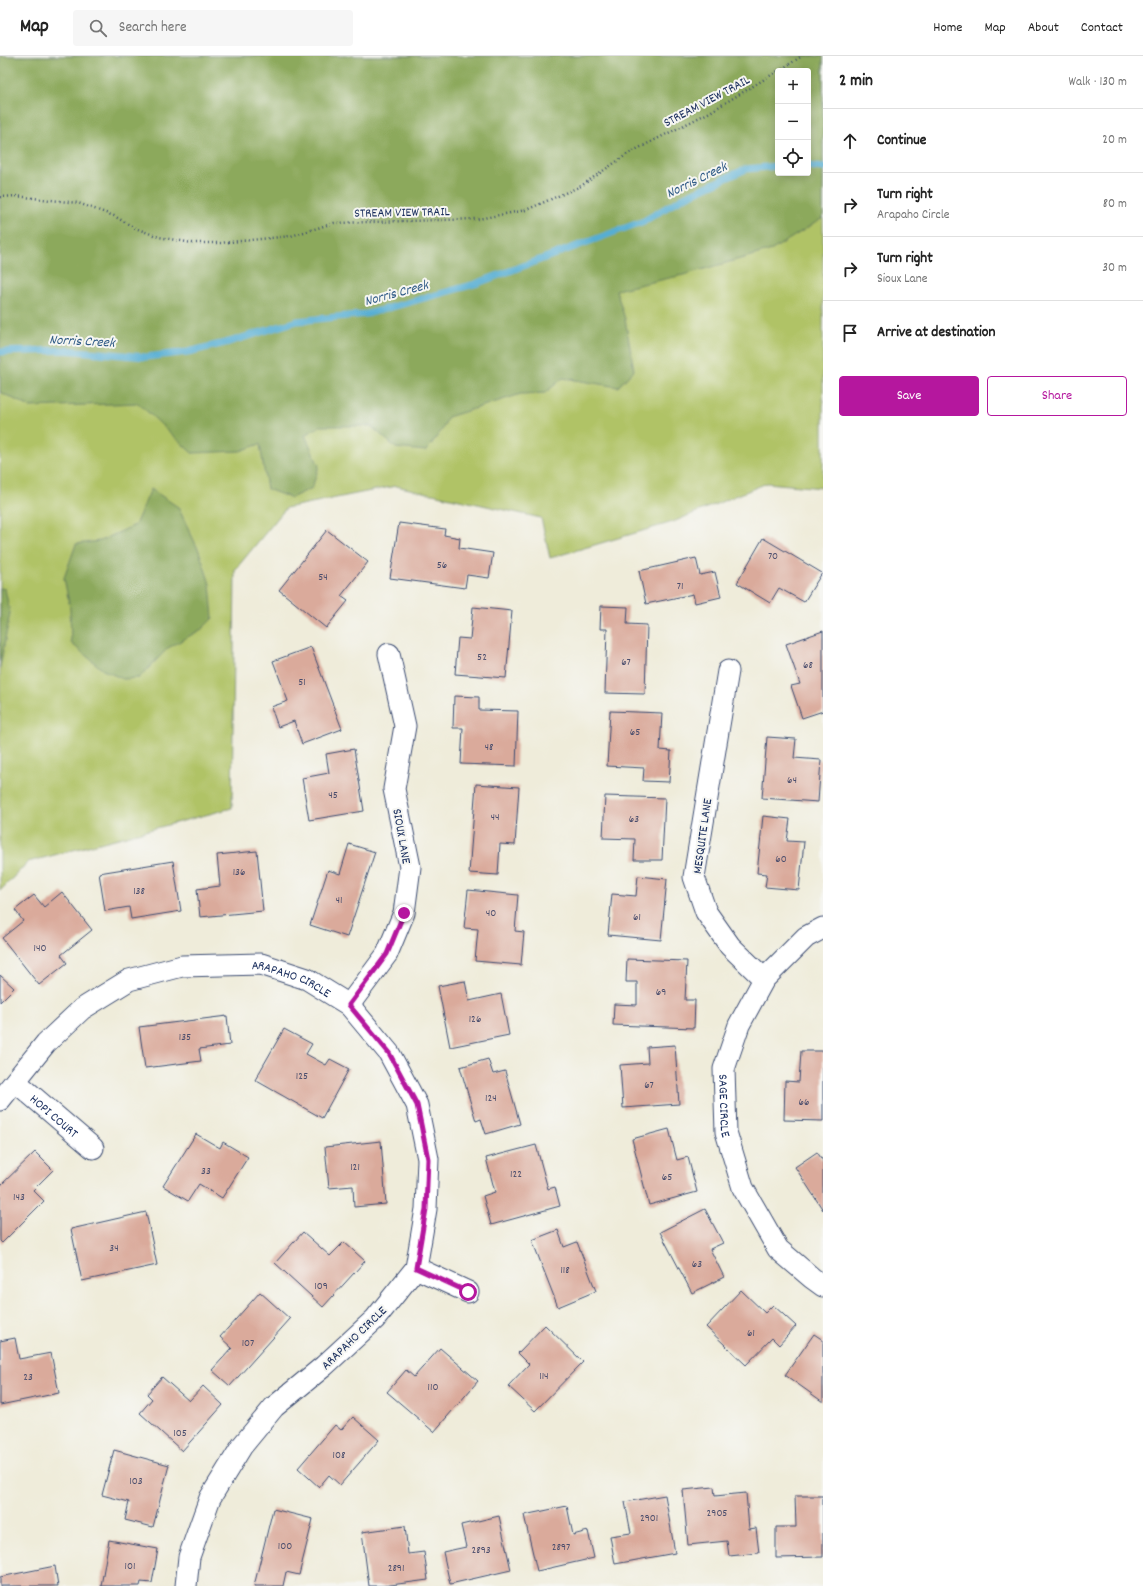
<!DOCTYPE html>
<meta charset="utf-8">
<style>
body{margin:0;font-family:Dekko,sans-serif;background:#f6f6f6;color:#222}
.controls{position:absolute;right:12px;top:12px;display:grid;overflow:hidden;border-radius:4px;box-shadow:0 2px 10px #0003}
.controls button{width:36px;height:36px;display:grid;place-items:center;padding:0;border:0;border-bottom:1px solid #e0e0e0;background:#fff;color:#222;font:20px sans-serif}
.stop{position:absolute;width:12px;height:12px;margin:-9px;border:3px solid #b5179e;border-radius:50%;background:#fff}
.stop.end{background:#b5179e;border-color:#fff;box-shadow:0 1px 4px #0008}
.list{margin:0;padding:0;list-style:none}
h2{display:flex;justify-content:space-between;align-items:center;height:52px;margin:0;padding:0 16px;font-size:17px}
h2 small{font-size:13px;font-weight:400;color:#767676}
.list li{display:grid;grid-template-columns:26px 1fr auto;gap:12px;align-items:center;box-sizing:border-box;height:64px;padding:0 16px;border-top:1px solid #e0e0e0}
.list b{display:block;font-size:15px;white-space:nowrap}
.list p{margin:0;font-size:13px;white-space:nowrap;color:#767676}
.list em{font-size:13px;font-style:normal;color:#767676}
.actions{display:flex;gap:8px;padding:12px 16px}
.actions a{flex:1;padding:9px 0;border:1px solid #b5179e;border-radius:4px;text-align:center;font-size:14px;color:#b5179e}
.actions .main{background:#b5179e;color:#fff}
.icon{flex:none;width:22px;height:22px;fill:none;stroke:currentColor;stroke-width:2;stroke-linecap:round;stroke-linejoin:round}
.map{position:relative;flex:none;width:823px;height:1530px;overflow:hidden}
header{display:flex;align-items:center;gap:24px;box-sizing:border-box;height:56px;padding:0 20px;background:#fff;border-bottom:1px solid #e0e0e0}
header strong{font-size:19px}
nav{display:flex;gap:22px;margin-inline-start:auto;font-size:14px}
.search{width:280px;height:36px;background:#f6f6f6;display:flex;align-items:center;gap:10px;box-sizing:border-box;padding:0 14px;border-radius:4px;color:#767676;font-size:15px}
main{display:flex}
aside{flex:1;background:#fff}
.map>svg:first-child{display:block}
.green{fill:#b0c366;stroke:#667962;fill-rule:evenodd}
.forest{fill:#8ca95b;stroke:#546c5c;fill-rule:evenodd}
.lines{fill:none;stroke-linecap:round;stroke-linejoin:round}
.stream{stroke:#56aed3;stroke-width:7}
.building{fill:#daaa9b}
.minor-casing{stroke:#3b4b71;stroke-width:23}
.path{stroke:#3b4b71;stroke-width:2.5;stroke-dasharray:1 3;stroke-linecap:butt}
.minor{stroke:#fff;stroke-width:21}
.route{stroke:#b5179e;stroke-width:5}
.labels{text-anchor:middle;stroke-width:4;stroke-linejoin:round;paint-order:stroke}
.number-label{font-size:11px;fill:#4b4e6d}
.street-label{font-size:13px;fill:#1b2f5e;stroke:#f6f6f2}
.water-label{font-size:14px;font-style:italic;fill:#305b87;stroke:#f6f6f2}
</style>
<header>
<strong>Map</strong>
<div class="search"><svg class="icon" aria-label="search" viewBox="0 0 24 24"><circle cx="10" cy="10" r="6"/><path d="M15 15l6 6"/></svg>Search here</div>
<nav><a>Home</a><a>Map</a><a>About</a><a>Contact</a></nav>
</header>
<main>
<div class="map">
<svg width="823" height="1530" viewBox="0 0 823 1530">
<rect width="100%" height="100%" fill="#f6f6f2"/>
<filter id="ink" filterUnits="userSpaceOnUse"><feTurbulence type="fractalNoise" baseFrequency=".025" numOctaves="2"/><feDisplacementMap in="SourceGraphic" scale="8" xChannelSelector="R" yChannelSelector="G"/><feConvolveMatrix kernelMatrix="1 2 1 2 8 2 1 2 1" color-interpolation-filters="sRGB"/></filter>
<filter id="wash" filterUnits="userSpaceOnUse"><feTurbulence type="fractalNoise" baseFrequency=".012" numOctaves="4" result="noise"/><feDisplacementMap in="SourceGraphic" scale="16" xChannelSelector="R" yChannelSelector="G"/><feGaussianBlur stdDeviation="0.9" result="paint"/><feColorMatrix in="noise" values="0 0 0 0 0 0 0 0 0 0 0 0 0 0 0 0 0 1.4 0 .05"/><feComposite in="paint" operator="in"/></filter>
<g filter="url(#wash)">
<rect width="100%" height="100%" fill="#efecda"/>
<path class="green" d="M 0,0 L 823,0 L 823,432 L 767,427 L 673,466 L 550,502 L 541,462 L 396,430 L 286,452 L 235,514 L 232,752 L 28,806 L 0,835 ZM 778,15 L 808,15 L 808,117 L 778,117 Z"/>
<g class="forest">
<path d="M 0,0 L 823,0 L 823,162 L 772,194 L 683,219 L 616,234 L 625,263 L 634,314 L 618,331 L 563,322 L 545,337 L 521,338 L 448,361 L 442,374 L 426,395 L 396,392 L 371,370 L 320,370 L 305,379 L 319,410 L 312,432 L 291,442 L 267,433 L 260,388 L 240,395 L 192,397 L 138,347 L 30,351 L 0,336 ZM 778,15 L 808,15 L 808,117 L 778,117 Z"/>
<path d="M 151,433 L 178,451 L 199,495 L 210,528 L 213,562 L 202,573 L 168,592 L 139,622 L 123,623 L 103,614 L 71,587 L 70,552 L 64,522 L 76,488 L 100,485 L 135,469 Z"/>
<path d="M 0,532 L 5,533 L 10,557 L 0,611 Z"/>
</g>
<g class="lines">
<g class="stream">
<path d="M 808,110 L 823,112"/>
<path d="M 0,296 L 65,294 L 146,301 L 188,296 L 229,286 L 297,265 L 367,258 L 475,228 L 644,165 L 684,141 L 746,113 L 778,110"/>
</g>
</g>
<g id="blocks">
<g class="building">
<path d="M 399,467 L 445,473 L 444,479 L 460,482 L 459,492 L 493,497 L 489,522 L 467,519 L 465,532 L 390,522 Z"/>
<path d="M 327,474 L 368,506 L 341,540 L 348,545 L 326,572 L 279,534 Z"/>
<path d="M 763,482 L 822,517 L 804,546 L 779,532 L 770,547 L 737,527 Z"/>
<path d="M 696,502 L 700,519 L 715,516 L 721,541 L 695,547 L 693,538 L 646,548 L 639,515 Z"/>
<path d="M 601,550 L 628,551 L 627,568 L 647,569 L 645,638 L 605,637 L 607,573 L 600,573 Z"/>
<path d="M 473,551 L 512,555 L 506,622 L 455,618 L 458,582 L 470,583 Z"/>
<path d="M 823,575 L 823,655 L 802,662 L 791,630 L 800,628 L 786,588 Z"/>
<path d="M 311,591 L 342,673 L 302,688 L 294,665 L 278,671 L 271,651 L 288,645 L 273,605 Z"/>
<path d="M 454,640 L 479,641 L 479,654 L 518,655 L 516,710 L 461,708 L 463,672 L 453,672 Z"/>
<path d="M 610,655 L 662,657 L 660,694 L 671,695 L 669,726 L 643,725 L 644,712 L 607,710 Z"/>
<path d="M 767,681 L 796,683 L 794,702 L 821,704 L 818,746 L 762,742 Z"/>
<path d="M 354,693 L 364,755 L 309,764 L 302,722 L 329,717 L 326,698 Z"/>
<path d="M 476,728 L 519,731 L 515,789 L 500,788 L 498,819 L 469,817 Z"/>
<path d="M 605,740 L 665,742 L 662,804 L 634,804 L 635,783 L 603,782 Z"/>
<path d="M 763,760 L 790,763 L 787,785 L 804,786 L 799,834 L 765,831 L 767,818 L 757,817 Z"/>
<path d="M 349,788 L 375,796 L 347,881 L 310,869 L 328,814 L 340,818 Z"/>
<path d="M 257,795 L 263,855 L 200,861 L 197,833 L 220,830 L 217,799 Z"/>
<path d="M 173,805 L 181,855 L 131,863 L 129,851 L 105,855 L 99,817 Z"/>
<path d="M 638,820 L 667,823 L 661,884 L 608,879 L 612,838 L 636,840 Z"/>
<path d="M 468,834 L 518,839 L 515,875 L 524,876 L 521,909 L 475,905 L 478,873 L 464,872 Z"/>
<path d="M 62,836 L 92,874 L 61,899 L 67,907 L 39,929 L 2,882 L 23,865 L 15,854 L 34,839 L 44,851 Z"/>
<path d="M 627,903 L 687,905 L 685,944 L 695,944 L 694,972 L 613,969 L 614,948 L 637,949 L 637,926 L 626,926 Z"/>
<path d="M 0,919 L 14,932 L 0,946 Z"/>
<path d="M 465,925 L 469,945 L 501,938 L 509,979 L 450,991 L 438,930 Z"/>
<path d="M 227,960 L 230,989 L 199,993 L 201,1005 L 145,1012 L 139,971 Z"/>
<path d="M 284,973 L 312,988 L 306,998 L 326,1009 L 330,1003 L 349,1013 L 322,1062 L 255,1024 Z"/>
<path d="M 675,989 L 679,1048 L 623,1052 L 620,1009 L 648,1007 L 647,991 Z"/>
<path d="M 801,995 L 823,995 L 823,1065 L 784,1064 L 785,1025 L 799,1026 Z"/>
<path d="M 488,1003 L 493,1018 L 505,1015 L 520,1068 L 486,1078 L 481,1063 L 476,1065 L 460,1011 Z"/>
<path d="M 669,1073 L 677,1104 L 688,1101 L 697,1136 L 649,1149 L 632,1083 Z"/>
<path d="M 196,1078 L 220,1092 L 223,1086 L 248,1101 L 222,1142 L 199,1128 L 188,1145 L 163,1130 Z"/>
<path d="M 381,1085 L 386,1148 L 354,1151 L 353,1130 L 329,1132 L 325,1091 Z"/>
<path d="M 536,1089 L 548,1133 L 555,1131 L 560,1150 L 491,1169 L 483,1140 L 495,1136 L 486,1102 Z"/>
<path d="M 35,1096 L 53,1114 L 33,1134 L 44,1145 L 2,1187 L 0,1185 L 0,1130 Z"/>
<path d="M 817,1096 L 823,1105 L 823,1154 L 795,1111 Z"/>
<path d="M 705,1153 L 723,1187 L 710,1193 L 724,1221 L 692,1237 L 660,1176 Z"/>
<path d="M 146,1156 L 157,1209 L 82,1225 L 71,1173 Z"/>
<path d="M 558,1174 L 564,1191 L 577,1186 L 596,1235 L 558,1251 L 532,1184 Z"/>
<path d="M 303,1176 L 330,1200 L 344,1186 L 365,1205 L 323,1251 L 275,1207 Z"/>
<path d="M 741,1234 L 765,1257 L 773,1249 L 796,1270 L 779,1289 L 772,1282 L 746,1309 L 706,1271 Z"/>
<path d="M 260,1236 L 290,1263 L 230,1330 L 212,1314 L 232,1292 L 220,1281 Z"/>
<path d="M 545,1269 L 583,1306 L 535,1355 L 508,1330 L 529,1308 L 518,1297 Z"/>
<path d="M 814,1278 L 823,1284 L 823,1346 L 785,1319 Z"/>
<path d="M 15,1282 L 19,1303 L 51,1297 L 59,1337 L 0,1349 L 0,1285 Z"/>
<path d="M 440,1292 L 478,1325 L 434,1376 L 387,1336 L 406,1314 L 414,1321 Z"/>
<path d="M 162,1321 L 189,1345 L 203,1330 L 223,1349 L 182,1395 L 140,1357 L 152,1343 L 147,1338 Z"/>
<path d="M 353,1361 L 379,1384 L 340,1429 L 329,1419 L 319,1431 L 298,1412 L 335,1369 L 341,1374 Z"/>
<path d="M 114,1394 L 169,1409 L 153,1471 L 125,1464 L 129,1446 L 102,1439 Z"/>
<path d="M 714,1431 L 715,1440 L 746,1437 L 749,1473 L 756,1472 L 759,1497 L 729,1500 L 727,1485 L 688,1489 L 683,1434 Z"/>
<path d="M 665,1439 L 675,1497 L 615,1508 L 610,1480 L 631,1477 L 625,1446 Z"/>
<path d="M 795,1440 L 823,1440 L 823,1501 L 776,1502 L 776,1471 L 796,1471 Z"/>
<path d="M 567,1450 L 573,1479 L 588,1475 L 594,1502 L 537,1515 L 524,1459 Z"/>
<path d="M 273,1453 L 313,1463 L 299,1519 L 286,1516 L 283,1530 L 254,1530 Z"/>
<path d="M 499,1460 L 511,1514 L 450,1528 L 443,1496 L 466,1491 L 461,1469 Z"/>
<path d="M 405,1470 L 408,1498 L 424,1496 L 428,1524 L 383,1530 L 369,1530 L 362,1476 Z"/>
<path d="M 109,1484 L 158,1493 L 152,1527 L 141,1526 L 140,1530 L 101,1530 Z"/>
<path d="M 55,1510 L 58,1530 L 0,1530 L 0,1521 Z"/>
</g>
</g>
</g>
<g filter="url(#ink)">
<use href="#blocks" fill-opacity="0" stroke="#3b4b71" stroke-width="1"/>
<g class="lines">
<g class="minor-casing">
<g id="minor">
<path d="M 728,615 L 694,821 L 706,856 L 730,890 L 764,923"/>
<path id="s1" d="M 823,872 L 806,881 L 764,923 L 739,969 L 724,1013 L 726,1076 L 743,1132 L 778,1193 L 812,1222 L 823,1230"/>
<path d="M 349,949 L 387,898 L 404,857 L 410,811 L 394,733 L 405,670 L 389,598"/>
<path id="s2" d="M 16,1026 L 93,1092"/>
<path id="s3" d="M 0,1044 L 46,987 L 82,953 L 129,924 L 182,910 L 261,908 L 307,923 L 349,949 L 389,997 L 417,1049 L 428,1103 L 426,1153 L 416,1212 L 375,1263 L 324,1310 L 274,1351 L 242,1390 L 210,1442 L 189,1501 L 186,1530"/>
<path d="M 416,1212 L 468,1236"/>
</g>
</g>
<g class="path">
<path d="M 779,15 L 802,0"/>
<path d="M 0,141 L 15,140 L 78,147 L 114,160 L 135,172 L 159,181 L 192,187 L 220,187 L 291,180 L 334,167 L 478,163 L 526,154 L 581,130 L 629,97 L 710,56 L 778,15"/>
</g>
<use href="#minor" class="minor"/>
</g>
</g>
<g class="lines" filter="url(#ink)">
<path class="route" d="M 404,857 L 387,898 L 349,949 L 389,997 L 417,1049 L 428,1103 L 426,1153 L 416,1212 L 468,1236"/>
</g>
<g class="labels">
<g class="number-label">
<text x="773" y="503">70</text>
<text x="442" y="512">56</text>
<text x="323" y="524">54</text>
<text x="680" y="533">71</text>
<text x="482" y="604">52</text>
<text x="626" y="609">67</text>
<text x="808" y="612">68</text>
<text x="302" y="629">51</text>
<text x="635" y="679">65</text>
<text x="489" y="694">48</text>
<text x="792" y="727">64</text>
<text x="333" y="742">45</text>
<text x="495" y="764">44</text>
<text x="634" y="766">63</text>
<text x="781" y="806">60</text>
<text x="239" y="819">136</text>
<text x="139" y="838">138</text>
<text x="339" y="847">41</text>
<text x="491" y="860">40</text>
<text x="637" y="864">61</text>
<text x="40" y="895">140</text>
<text x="661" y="939">69</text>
<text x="475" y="966">126</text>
<text x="185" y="984">135</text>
<text x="302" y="1023">125</text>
<text x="649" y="1032">67</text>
<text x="491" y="1045">124</text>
<text x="804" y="1049">66</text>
<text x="355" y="1114">121</text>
<text x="206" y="1118">33</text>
<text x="516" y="1121">122</text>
<text x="667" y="1124">65</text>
<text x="19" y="1144">143</text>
<text x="114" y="1195">34</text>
<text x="697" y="1211">63</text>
<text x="565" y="1217">118</text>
<text x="321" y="1233">109</text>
<text x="751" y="1280">61</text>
<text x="248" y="1290">107</text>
<text x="544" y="1323">114</text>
<text x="28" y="1324">23</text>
<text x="433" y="1334">110</text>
<text x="180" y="1380">105</text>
<text x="339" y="1402">108</text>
<text x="136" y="1428">103</text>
<text x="717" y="1460">2905</text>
<text x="649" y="1465">2901</text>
<text x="285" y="1493">100</text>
<text x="561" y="1494">2897</text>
<text x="481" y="1497">2893</text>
<text x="130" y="1513">101</text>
<text x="396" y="1515">2891</text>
</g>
<g class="street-label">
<text transform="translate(706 44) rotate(-28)" y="5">STREAM VIEW TRAIL</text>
<text transform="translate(402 155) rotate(-1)" y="5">STREAM VIEW TRAIL</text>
<text transform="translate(403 780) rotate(80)" y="5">SIOUX LANE</text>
<text transform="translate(701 780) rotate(-82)" y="5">MESQUITE LANE</text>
<text dy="5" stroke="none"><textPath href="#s3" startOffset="345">ARAPAHO CIRCLE</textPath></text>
<text dy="5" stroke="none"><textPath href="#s1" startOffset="214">SAGE CIRCLE</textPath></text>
<text dy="5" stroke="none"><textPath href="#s2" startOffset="51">HOPI COURT</textPath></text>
<text transform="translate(353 1281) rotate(-44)" y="5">ARAPAHO CIRCLE</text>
</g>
<g class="water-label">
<text transform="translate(696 123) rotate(-26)" y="5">Norris Creek</text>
<text transform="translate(396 236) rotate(-15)" y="5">Norris Creek</text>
<text transform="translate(82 284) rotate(3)" y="5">Norris Creek</text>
</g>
</g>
</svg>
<div class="controls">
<button>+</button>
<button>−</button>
<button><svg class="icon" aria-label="locate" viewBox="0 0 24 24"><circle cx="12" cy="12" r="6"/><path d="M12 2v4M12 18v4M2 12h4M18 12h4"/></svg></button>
</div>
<div class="stop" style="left:468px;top:1236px"></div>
<div class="stop end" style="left:404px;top:857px"></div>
</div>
<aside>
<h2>2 min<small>Walk · 130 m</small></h2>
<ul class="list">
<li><svg class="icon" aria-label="ahead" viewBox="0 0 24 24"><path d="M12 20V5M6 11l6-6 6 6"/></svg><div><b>Continue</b></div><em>20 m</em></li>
<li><svg class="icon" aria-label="right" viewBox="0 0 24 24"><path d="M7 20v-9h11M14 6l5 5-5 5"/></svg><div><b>Turn right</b><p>Arapaho Circle</p></div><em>80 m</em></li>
<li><svg class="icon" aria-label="right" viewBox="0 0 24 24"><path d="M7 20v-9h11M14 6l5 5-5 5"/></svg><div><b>Turn right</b><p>Sioux Lane</p></div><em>30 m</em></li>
<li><svg class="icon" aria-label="arrive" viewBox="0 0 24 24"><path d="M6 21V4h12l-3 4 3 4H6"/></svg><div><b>Arrive at destination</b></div></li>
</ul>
<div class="actions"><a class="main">Save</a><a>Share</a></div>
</aside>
</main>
